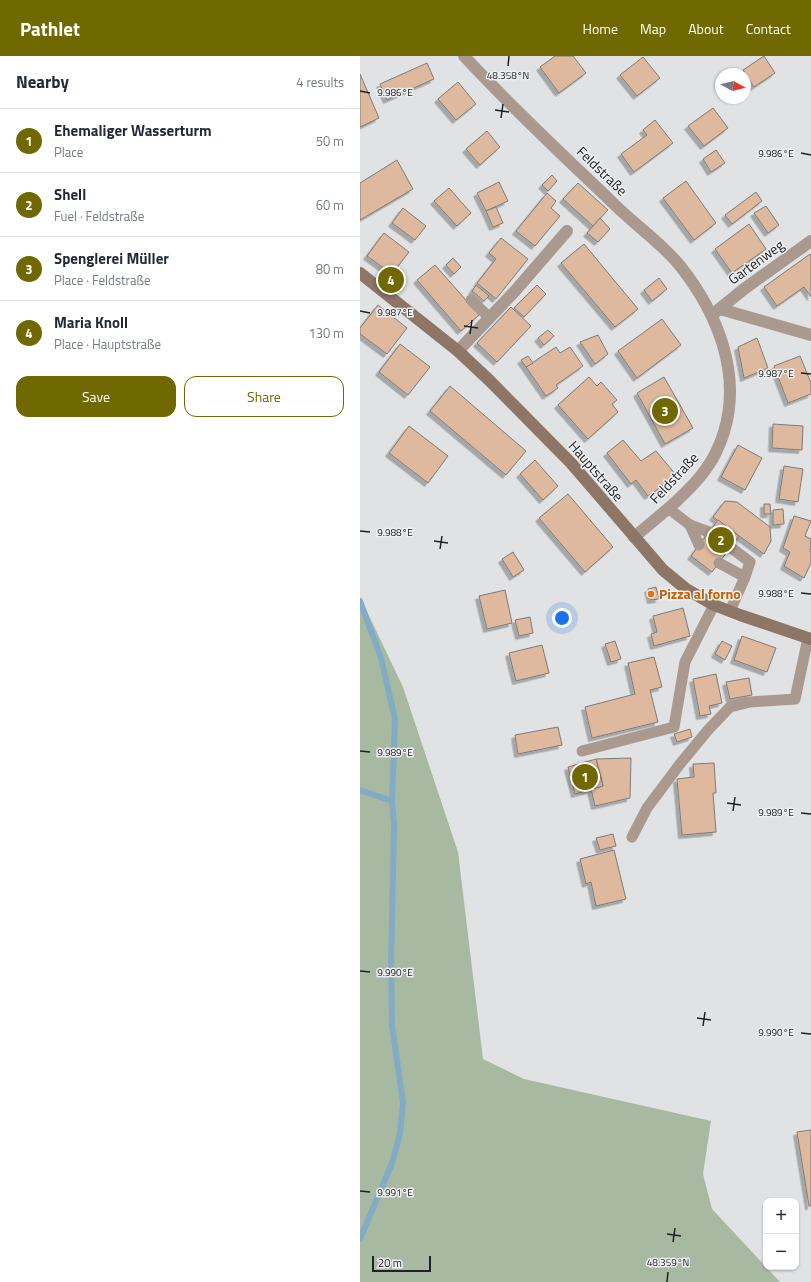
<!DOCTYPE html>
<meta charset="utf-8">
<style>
body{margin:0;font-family:"Titillium Web",sans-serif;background:#f6f6f7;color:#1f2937}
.controls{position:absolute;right:12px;bottom:12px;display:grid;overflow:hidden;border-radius:8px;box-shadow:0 1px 3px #0004}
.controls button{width:36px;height:36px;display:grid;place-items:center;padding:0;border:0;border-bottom:1px solid #e0e1e3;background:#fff;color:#1f2937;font:20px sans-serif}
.compass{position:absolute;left:355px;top:12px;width:36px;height:36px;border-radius:50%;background:#fff;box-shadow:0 1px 3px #0004;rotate:98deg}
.scale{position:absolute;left:12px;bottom:10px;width:59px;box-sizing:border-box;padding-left:4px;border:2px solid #202121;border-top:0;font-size:11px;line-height:14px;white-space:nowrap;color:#202121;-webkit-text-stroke:3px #edeff1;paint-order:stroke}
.you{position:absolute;left:202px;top:562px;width:14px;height:14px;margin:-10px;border:3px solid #fff;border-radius:50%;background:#1a73e8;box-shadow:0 0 0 6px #1a73e833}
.badge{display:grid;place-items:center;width:26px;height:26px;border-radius:50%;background:#706800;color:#fff;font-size:13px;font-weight:700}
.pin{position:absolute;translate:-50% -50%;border:2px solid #fff;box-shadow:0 1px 4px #0006}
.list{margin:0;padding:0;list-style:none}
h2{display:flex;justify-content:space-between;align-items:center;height:52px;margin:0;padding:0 16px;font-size:17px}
h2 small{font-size:13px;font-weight:400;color:#747a83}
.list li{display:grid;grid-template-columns:26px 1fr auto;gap:12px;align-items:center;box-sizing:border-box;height:64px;padding:0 16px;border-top:1px solid #e0e1e3}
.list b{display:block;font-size:15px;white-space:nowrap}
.list p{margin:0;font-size:13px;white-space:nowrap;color:#747a83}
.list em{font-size:13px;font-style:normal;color:#747a83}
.actions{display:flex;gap:8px;padding:12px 16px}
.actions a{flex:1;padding:9px 0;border:1px solid #706800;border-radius:12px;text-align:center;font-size:14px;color:#706800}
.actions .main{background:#706800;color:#fff}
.map{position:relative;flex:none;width:451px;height:1226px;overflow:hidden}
header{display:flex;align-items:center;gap:24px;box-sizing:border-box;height:56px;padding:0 20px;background:#706800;color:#fff}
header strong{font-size:19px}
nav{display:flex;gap:22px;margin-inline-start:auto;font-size:14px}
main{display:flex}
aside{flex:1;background:#fff}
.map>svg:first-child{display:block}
.green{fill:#a7b9a1}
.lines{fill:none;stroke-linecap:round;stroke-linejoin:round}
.stream{stroke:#84abc5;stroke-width:6}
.building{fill:#deb99d;stroke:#7d7b79;filter:url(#shadow)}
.lane{stroke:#aa998e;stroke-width:11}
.street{stroke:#aa998e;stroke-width:12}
.secondary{stroke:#8e7666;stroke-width:12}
.ticks{fill:none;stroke:#202121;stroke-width:1.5}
.food-dot{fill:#e8710a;stroke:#edeff1;stroke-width:1.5}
.labels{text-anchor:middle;stroke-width:3;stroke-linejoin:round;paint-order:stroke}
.street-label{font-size:14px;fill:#202121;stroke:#edeff1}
.food-label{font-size:14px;font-weight:bold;fill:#c56008;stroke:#edeff1;text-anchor:start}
.ticks-label{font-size:10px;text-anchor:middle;fill:#202121;stroke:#edeff1;stroke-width:3;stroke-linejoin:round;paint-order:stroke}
</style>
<header>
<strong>Pathlet</strong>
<nav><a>Home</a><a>Map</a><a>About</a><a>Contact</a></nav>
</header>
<main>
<aside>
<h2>Nearby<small>4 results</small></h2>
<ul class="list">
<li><span class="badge">1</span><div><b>Ehemaliger Wasserturm</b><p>Place</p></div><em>50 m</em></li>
<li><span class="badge">2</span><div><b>Shell</b><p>Fuel · Feldstraße</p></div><em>60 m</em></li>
<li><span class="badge">3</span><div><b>Spenglerei Müller</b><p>Place · Feldstraße</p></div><em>80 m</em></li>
<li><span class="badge">4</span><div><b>Maria Knoll</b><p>Place · Hauptstraße</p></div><em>130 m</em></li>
</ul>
<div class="actions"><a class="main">Save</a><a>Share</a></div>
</aside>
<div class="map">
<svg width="451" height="1226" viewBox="0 0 451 1226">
<defs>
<filter id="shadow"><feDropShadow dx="-3.5" dy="3.5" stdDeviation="0" flood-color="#0004"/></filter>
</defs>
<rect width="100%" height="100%" fill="#e0e2e4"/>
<path class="green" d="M 0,541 L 43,631 L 98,796 L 123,1003 L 164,1023 L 351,1065 L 343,1118 L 352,1153 L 420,1226 L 0,1226 Z"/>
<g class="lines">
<g class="stream">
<path d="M 0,545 L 21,602 L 35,663 L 32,745"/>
<path d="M 0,734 L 32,745 L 34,769 L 31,908 L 32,969 L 43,1046 L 40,1078 L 32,1107 L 0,1183"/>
</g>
</g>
<g class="building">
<path d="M 195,0 L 213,0 L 226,17 L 199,37 L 180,11 Z"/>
<path d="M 404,0 L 415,17 L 394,31 L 383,14 Z"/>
<path d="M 283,1 L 300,22 L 277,40 L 260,19 Z"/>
<path d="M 67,7 L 74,23 L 27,44 L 20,28 Z"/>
<path d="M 0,18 L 19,62 L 0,71 Z"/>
<path d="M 98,26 L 116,48 L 96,64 L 78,43 Z"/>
<path d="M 353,52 L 368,72 L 344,90 L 328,70 Z"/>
<path d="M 295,64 L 313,87 L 274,116 L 261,98 L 287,79 L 283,74 Z"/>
<path d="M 127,75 L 140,91 L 120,109 L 106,93 Z"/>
<path d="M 356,94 L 365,107 L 351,116 L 343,103 Z"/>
<path d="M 37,104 L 53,133 L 0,164 L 0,127 Z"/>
<path d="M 192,119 L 197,125 L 188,135 L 182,129 Z"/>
<path d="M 326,125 L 356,167 L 334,184 L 303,142 Z"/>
<path d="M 139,126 L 148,145 L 126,155 L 117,137 Z"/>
<path d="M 218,127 L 248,154 L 233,170 L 203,143 Z"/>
<path d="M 89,132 L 111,157 L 97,170 L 74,145 Z"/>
<path d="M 396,136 L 402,145 L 372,168 L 365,159 Z"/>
<path d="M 187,137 L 196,145 L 191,152 L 200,160 L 175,190 L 156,175 Z"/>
<path d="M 406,150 L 419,169 L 408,177 L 394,157 Z"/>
<path d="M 136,151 L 143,167 L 133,171 L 126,155 Z"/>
<path d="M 43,152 L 66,170 L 55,184 L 32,167 Z"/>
<path d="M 240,162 L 250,173 L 238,186 L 227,177 Z"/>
<path d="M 389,168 L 406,193 L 372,217 L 355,193 Z"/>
<path d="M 24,177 L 49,196 L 32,218 L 7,200 Z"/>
<path d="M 141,182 L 168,203 L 136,243 L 117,227 L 136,203 L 129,197 Z"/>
<path d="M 224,188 L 278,253 L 255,271 L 201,207 Z"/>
<path d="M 450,198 L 451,200 L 451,241 L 444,231 L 417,250 L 404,231 Z"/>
<path d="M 93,202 L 101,211 L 94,218 L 86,209 Z"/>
<path d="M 75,209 L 119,259 L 101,275 L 57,224 Z"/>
<path d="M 299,222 L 307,233 L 292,245 L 284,234 Z"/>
<path d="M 116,229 L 129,240 L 124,245 L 112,235 Z"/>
<path d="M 177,229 L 186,238 L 164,261 L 154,252 Z"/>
<path d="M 18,249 L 47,272 L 27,298 L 0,278 L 0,272 Z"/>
<path d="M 151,251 L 171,270 L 137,306 L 117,287 Z"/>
<path d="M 302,263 L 321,289 L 277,322 L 258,295 Z"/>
<path d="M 188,274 L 194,280 L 184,289 L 178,282 Z"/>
<path d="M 238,279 L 248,298 L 235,308 L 220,286 Z"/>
<path d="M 397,282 L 408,312 L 384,322 L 378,291 Z"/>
<path d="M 40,288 L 70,311 L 48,339 L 19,316 Z"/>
<path d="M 196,291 L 200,297 L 210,291 L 223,310 L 196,329 L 198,332 L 186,340 L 166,311 Z"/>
<path d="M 168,300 L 173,307 L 166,311 L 161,304 Z"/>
<path d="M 440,300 L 451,327 L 451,338 L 428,347 L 414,310 Z"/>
<path d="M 229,321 L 237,330 L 241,326 L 257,344 L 252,348 L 258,356 L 228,383 L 198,349 Z"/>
<path d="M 304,321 L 333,372 L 305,388 L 277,337 Z"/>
<path d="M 90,330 L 166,395 L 146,419 L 70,355 Z"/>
<path d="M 413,368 L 443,370 L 442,394 L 412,392 Z"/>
<path d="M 49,370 L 88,400 L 68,427 L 29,397 Z"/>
<path d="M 263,384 L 281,405 L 296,395 L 317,420 L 288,440 L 276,424 L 271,428 L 247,397 Z"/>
<path d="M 378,389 L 402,402 L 385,434 L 361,421 Z"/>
<path d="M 175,404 L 198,430 L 183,444 L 160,418 Z"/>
<path d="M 424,410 L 443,413 L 438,446 L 419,443 Z"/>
<path d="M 208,438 L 253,491 L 225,516 L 179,462 Z"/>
<path d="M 365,445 L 377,446 L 410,471 L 411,485 L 404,498 L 353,461 Z"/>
<path d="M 404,448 L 410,448 L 411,458 L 404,458 Z"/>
<path d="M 423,453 L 424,468 L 413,469 L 413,454 Z"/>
<path d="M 434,460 L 451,465 L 445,480 L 451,483 L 450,495 L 451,496 L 451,507 L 444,522 L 424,510 L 430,496 L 423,492 Z"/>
<path d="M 358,464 L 379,480 L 352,516 L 331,500 Z"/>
<path d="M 153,496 L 164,514 L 153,521 L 142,503 Z"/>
<path d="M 296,531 L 299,543 L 291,544 L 288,533 Z"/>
<path d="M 145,534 L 152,567 L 127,573 L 119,540 Z"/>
<path d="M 323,552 L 330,580 L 294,590 L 291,578 L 297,576 L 293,560 Z"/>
<path d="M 170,561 L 173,577 L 159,580 L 155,564 Z"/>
<path d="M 382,580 L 416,592 L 407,616 L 374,604 Z"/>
<path d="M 255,585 L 261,603 L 251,606 L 245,588 Z"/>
<path d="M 362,585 L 372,590 L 365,604 L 355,598 Z"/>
<path d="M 182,589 L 189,617 L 156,625 L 149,597 Z"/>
<path d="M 294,601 L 302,631 L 290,634 L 298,666 L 232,682 L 225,651 L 275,638 L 268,607 Z"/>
<path d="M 356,618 L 362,647 L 349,650 L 351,658 L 340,660 L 333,623 Z"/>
<path d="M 389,622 L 392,639 L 370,643 L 366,626 Z"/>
<path d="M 198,671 L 202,689 L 158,698 L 155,679 Z"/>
<path d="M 330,673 L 332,681 L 317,686 L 314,678 Z"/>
<path d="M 271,702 L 270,742 L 235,750 L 231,733 L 243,730 L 236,703 Z"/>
<path d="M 236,703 L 243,730 L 215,738 L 208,711 Z"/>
<path d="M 354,707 L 356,737 L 353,737 L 356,776 L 322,779 L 317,723 L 334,721 L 333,708 Z"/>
<path d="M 253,778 L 256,790 L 240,794 L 236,782 Z"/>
<path d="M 254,794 L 266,843 L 236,850 L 231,826 L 226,828 L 220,803 Z"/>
<path d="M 451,1074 L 451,1150 L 449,1150 L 437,1076 Z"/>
</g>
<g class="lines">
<g class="lane">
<path d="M 111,244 L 130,262"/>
<path d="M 308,452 L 330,469 L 339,489"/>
<path d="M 330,469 L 349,476"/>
<path d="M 370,491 L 390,506 L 385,521"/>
<path d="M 359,507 L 385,521 L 370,555"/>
<path d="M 222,695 L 314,671 L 325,606 L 354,549"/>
<path d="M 272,781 L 287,752 L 320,708 L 348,674 L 370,651 L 390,646 L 435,643 L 448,582"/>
</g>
<g class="street">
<path d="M 104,0 C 152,52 204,100 255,149 C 276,170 302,187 321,211 C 357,257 382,317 364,376 C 360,389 354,402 346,413 C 329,437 297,462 274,481"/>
<path d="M 360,253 L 451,279"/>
<path d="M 352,259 L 384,233 L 451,185"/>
<path d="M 98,295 L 155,235 L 207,175"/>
</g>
<path class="secondary" d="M 0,217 L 98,295 L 129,324 L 211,407 L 303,514 L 326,533 L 354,549 L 380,559 L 451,583"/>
</g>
<path class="ticks" d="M 148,10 L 149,0M 0,35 L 10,37M 135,54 L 149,56M 141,62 L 143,48M 441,97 L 451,99M 0,255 L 10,257M 104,270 L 118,272M 110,278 L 112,264M 441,317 L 451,318M 0,475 L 10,476M 74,485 L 88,487M 80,493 L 82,480M 441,537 L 451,538M 0,695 L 10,696M 367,747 L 381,749M 373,755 L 375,741M 441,757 L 451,758M 0,915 L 10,916M 337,962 L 351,964M 343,970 L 345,956M 441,977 L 451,978M 0,1135 L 10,1136M 307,1178 L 321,1180M 313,1186 L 315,1172M 307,1226 L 308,1216"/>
<circle class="food-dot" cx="291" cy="538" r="4"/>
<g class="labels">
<g class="street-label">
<text transform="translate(242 115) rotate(44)" y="5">Feldstraße</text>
<text transform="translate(396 206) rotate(-36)" y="5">Gartenweg</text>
<text transform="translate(236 415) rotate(49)" y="5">Hauptstraße</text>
<text transform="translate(314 422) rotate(-47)" y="5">Feldstraße</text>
</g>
<g class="food-label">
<text x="299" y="543">Pizza al forno</text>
</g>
</g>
<g class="ticks-label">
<text x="148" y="23">48.358°N</text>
<text x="35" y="40">9.986°E</text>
<text x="416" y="101">9.986°E</text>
<text x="35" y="260">9.987°E</text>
<text x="416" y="321">9.987°E</text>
<text x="35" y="480">9.988°E</text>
<text x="416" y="541">9.988°E</text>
<text x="35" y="700">9.989°E</text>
<text x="416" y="760">9.989°E</text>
<text x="35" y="920">9.990°E</text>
<text x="416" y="980">9.990°E</text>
<text x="35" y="1140">9.991°E</text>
<text x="308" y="1210">48.359°N</text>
</g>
</svg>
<div class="controls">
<button>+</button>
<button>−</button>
</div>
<svg class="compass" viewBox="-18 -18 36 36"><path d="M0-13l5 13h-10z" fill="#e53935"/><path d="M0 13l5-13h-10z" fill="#747a83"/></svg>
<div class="scale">20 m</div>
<div class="you"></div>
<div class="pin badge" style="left:225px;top:721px">1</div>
<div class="pin badge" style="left:361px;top:484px">2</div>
<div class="pin badge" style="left:305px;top:355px">3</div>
<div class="pin badge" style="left:31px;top:224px">4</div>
</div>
</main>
